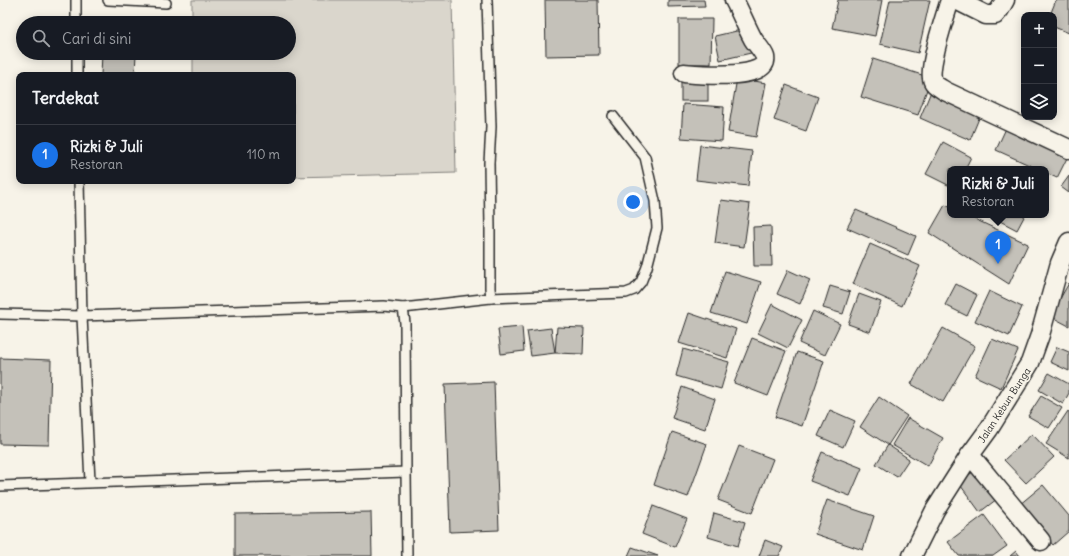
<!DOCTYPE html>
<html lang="id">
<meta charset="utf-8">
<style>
body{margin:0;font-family:Delius,sans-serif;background:#242831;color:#f1f3f6}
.controls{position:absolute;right:12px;top:12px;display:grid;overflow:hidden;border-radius:8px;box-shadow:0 2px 10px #0003}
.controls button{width:36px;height:36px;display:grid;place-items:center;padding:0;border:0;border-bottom:1px solid #363941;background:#171b24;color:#f1f3f6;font:20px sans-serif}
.you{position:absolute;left:633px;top:202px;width:14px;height:14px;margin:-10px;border:3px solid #fff;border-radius:50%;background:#1a73e8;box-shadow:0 0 0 6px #1a73e833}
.badge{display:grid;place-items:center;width:26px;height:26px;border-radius:50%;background:#1a73e8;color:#fff;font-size:13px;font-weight:700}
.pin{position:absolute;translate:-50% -33px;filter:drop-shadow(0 1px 2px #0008)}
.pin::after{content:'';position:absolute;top:21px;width:14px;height:12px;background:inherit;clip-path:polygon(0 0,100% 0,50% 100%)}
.popup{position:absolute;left:947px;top:166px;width:102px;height:52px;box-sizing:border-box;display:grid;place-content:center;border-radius:8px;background:#171b24;filter:drop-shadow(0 1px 3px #0005);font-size:13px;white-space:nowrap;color:#9ea1a6}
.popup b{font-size:15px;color:#f1f3f6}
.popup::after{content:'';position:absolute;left:50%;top:100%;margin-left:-8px;border:8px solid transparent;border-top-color:#171b24}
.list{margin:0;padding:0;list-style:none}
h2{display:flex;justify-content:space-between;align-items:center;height:52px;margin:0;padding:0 16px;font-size:17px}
h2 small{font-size:13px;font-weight:400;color:#9ea1a6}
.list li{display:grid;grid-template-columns:26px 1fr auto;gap:12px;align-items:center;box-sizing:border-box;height:60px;padding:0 16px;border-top:1px solid #363941}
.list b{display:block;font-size:15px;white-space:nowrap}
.list p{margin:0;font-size:13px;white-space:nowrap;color:#9ea1a6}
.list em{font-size:13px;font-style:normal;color:#9ea1a6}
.icon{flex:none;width:22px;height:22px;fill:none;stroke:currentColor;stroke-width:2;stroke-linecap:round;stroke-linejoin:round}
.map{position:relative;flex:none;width:1069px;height:556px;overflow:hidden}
.search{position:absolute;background:#171b24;box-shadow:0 2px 10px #0003;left:16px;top:16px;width:280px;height:44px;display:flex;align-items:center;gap:10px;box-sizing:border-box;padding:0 14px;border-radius:22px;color:#9ea1a6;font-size:15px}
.panel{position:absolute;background:#171b24;box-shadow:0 2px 10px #0003;left:16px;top:72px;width:280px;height:112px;border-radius:8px}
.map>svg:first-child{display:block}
.green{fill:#dad6cc;stroke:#82807c}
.building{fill:#c4c1b9;stroke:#2b2b2b}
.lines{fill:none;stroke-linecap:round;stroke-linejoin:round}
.service-casing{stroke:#2b2b2b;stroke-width:12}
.minor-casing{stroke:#2b2b2b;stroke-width:21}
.service{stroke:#f7f3e8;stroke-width:9}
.minor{stroke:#f7f3e8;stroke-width:18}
.labels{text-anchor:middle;stroke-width:3.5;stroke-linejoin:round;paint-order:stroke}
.street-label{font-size:10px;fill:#2b2b2b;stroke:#f7f3e8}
</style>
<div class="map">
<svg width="1069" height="556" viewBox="0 0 1069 556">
<rect width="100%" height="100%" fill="#f7f3e8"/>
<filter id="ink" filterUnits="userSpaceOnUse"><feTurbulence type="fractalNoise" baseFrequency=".025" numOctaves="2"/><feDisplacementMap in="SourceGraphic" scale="8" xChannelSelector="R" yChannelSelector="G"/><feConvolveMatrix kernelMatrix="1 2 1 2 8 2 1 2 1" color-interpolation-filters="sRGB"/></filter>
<g filter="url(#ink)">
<path class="green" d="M 192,0 L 452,0 L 456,173 L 293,177 L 293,75 L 193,75 L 193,53 L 289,53 L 289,23 L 192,23 Z"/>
<g class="building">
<path d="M 545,0 L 598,0 L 599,55 L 546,56 Z"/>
<path d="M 668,0 L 704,0 L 705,6 L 668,7 Z"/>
<path d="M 838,0 L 882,0 L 875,36 L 832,28 Z"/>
<path d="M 890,0 L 930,0 L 918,53 L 880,44 Z"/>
<path d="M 1056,0 L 1069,0 L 1069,33 L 1054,27 L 1054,15 L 1050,15 Z"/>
<path d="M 103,19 L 137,21 L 137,23 L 103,23 Z"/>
<path d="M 679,19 L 712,19 L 711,64 L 679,64 Z"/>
<path d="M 745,29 L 751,53 L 720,60 L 715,36 Z"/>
<path d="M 102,53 L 136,53 L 135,75 L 101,75 Z"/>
<path d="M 873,59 L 931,78 L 918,115 L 861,97 Z"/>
<path d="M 737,78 L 766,83 L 756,137 L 728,132 Z"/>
<rect x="681" y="82" width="27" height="19"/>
<path d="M 786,85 L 818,97 L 806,131 L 774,120 Z"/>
<path d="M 932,89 L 982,111 L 970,140 L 920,118 Z"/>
<path d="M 683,104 L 724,107 L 722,141 L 681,138 Z"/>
<path d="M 1008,124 L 1069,154 L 1057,178 L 1046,173 L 1046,169 L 1038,169 L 996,150 Z"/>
<path d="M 943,142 L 971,157 L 965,169 L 950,169 L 950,186 L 926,174 Z"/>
<path d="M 700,145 L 752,151 L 748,186 L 696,180 Z"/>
<path d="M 1069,176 L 1069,193 L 1061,187 Z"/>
<path d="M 721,200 L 750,204 L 744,247 L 715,243 Z"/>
<path d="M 945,205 L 950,207 L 950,215 L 966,215 L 1028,244 L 1009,284 L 929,233 Z"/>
<path d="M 856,210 L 916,236 L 908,255 L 847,228 Z"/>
<path d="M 1000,215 L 1025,215 L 1017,230 L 998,220 Z"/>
<path d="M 771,226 L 772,266 L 754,266 L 753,227 Z"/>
<path d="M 870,244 L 920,266 L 902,306 L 853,284 Z"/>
<path d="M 788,270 L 810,280 L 800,304 L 777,294 Z"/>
<path d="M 725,271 L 761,282 L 747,324 L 711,313 Z"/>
<path d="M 1069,283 L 1069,326 L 1050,316 Z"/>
<path d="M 956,284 L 977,295 L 967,316 L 945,305 Z"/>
<path d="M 830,286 L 850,292 L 843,314 L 823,308 Z"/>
<path d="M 989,291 L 1022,307 L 1009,336 L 975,321 Z"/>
<path d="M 859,294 L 881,302 L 870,332 L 848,324 Z"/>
<path d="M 772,304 L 802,320 L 788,348 L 758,333 Z"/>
<path d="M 813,311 L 840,324 L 825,355 L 799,343 Z"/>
<path d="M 689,313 L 736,329 L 727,358 L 679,343 Z"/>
<path d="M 522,327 L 524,351 L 501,354 L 498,329 Z"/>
<path d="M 557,327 L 584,328 L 583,354 L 555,353 Z"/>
<path d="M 551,328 L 555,353 L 531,356 L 527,331 Z"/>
<path d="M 943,328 L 975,346 L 943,402 L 911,384 Z"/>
<path d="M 752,338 L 786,351 L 768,396 L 734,383 Z"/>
<path d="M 992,339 L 1018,350 L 1001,388 L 975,376 Z"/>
<path d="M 1057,347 L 1069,352 L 1069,371 L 1050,362 Z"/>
<path d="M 683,349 L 729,362 L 721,389 L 676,376 Z"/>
<path d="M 797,352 L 824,361 L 802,426 L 775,417 Z"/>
<path d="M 0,358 L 51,360 L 49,445 L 0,444 Z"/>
<path d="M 1049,373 L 1069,384 L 1069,393 L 1063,404 L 1039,390 Z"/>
<path d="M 494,382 L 499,530 L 450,532 L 445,384 Z"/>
<path d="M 682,387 L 715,399 L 705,429 L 672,418 Z"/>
<path d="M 1041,396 L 1062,408 L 1049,428 L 1028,416 Z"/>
<path d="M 879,397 L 907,416 L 888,445 L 860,427 Z"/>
<path d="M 830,410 L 855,421 L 843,447 L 818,436 Z"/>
<path d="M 1068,411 L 1069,412 L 1069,458 L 1046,444 Z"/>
<path d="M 908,418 L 943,438 L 928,466 L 892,445 Z"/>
<path d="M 672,432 L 707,444 L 688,497 L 654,485 Z"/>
<path d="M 1032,434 L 1054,457 L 1026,483 L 1004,460 Z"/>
<path d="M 888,445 L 909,459 L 897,477 L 876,464 Z"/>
<path d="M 739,446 L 773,459 L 752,513 L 718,500 Z"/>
<path d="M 822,452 L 862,468 L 850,496 L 810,481 Z"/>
<path d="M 976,470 L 997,499 L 980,512 L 958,482 Z"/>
<path d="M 1043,485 L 1069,516 L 1069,531 L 1053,545 L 1019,505 Z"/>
<path d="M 827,500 L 874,516 L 863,550 L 815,534 Z"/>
<path d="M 653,506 L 687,519 L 675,547 L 642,534 Z"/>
<path d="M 371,512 L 372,556 L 235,556 L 235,514 Z"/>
<path d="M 714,513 L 745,522 L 738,546 L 708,537 Z"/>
<path d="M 984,515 L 1007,546 L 993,556 L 959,556 L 948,542 Z"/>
<path d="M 765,540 L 783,547 L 779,556 L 759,556 Z"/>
<path d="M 632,547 L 658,556 L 628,556 Z"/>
<path d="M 1016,551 L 1020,556 L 1010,556 Z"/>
</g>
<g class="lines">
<g class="service-casing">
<g id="service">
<path d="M 76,0 L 76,23"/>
<path d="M 108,0 L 166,3"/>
<path d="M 487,0 L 491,127 L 489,163 L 490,228 L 490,288 L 491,298 L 626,293 L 634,290 L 641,282 L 647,267 L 657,228 L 655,201 L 645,157 L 613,116"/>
<path d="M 77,53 L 77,75"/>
<path d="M 79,181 L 82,316 L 90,482"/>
<path d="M 403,308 L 491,298"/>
<path d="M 0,314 L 82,316 L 384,306 L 403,308 L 405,323 L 406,472 L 0,486"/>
<path d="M 406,472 L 407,556"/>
</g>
</g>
<g class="minor-casing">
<g id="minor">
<path d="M 950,0 C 945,16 929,64 932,78 C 933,85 939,87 945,91 L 1069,149"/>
<path d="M 956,0 L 986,15 L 995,15 L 1000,9 L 1005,0"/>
<path d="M 684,73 C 697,74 770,81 765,57 C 763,51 756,44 753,39 C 746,26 741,13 734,0"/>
<path d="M 970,455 L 1041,541"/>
<path d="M 912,556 L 935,510 L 970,455 L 989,429 L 1030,363 L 1040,335 L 1060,263 L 1069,242"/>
</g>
</g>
<use href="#service" class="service"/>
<use href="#minor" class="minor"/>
</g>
</g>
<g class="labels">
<g class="street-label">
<text transform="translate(1004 405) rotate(-57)" y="4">Jalan Kebun Bunga</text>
</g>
</g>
</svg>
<div class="controls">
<button>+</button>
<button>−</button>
<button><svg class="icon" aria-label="layers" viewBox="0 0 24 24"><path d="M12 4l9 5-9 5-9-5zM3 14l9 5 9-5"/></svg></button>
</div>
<div class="you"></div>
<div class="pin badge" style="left:998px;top:264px">1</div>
<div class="popup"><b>Rizki &amp; Juli</b>Restoran</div>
<div class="search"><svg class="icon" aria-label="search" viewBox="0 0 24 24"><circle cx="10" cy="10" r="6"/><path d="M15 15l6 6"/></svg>Cari di sini</div>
<section class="panel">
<h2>Terdekat<small></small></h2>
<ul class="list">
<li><span class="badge">1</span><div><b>Rizki &amp; Juli</b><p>Restoran</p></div><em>110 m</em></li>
</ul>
</section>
</div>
